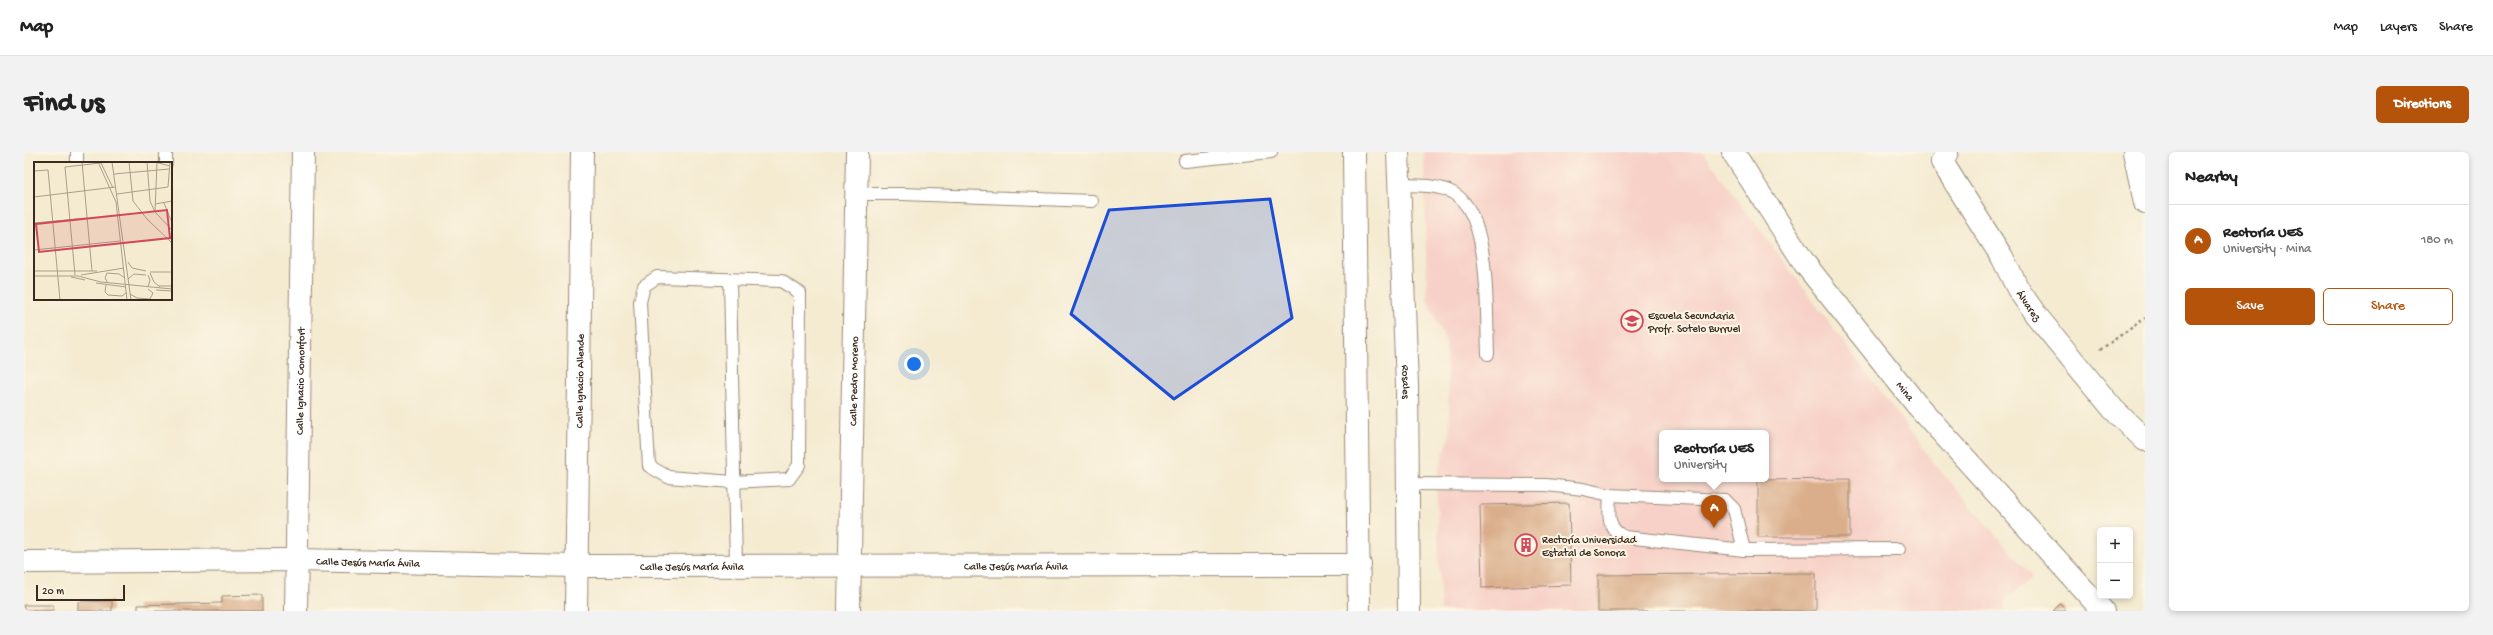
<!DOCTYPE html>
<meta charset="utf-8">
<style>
body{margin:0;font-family:"Gochi Hand",sans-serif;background:#f2f2f2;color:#222}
.controls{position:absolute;right:12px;bottom:12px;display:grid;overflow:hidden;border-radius:6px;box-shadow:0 2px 6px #0003}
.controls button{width:36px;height:36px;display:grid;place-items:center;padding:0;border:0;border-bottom:1px solid #e0e0e0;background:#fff;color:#222;font:20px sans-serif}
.scale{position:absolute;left:12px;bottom:10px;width:89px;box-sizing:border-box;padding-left:4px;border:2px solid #3b2a1e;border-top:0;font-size:11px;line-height:14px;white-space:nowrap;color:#3b2a1e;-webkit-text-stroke:3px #fcf5e5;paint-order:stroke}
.you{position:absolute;left:890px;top:212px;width:14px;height:14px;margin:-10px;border:3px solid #fff;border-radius:50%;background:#1a73e8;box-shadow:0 0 0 6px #1a73e833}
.badge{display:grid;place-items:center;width:26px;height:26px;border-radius:50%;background:#b45309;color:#fff;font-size:13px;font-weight:700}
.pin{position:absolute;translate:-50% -33px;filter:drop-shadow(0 1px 2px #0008)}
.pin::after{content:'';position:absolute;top:21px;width:14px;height:12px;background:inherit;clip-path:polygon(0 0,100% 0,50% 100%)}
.popup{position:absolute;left:1635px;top:278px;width:110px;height:52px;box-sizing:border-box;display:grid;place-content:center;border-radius:6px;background:#fff;filter:drop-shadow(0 1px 3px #0005);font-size:13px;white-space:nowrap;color:#767676}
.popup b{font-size:15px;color:#222}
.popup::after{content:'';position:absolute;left:50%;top:100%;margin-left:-8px;border:8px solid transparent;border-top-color:#fff}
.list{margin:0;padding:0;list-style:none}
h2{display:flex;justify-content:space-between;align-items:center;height:52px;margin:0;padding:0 16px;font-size:17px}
h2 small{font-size:13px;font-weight:400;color:#767676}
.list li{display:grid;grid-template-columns:26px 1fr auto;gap:12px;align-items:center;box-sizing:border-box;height:72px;padding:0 16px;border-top:1px solid #e0e0e0}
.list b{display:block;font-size:15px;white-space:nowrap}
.list p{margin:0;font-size:13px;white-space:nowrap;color:#767676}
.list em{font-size:13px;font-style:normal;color:#767676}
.actions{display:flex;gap:8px;padding:12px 16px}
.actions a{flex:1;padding:9px 0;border:1px solid #b45309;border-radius:6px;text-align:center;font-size:14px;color:#b45309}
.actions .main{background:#b45309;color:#fff}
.map{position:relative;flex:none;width:2121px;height:459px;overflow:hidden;border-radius:6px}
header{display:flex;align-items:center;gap:24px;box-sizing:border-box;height:56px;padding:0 20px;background:#fff;border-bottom:1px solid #e0e0e0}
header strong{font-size:19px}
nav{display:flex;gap:22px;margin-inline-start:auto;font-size:14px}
.intro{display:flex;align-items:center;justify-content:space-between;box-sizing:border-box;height:96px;padding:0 24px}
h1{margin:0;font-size:28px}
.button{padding:10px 18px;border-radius:6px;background:#b45309;color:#fff;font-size:14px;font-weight:700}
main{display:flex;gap:24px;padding:0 24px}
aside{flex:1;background:#fff;border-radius:6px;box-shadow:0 2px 6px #0003}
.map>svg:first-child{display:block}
.built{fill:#f7d1c7;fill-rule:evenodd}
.building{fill:#daae8b}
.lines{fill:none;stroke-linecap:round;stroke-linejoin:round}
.lane-casing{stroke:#988a78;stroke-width:14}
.street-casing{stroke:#988a78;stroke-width:24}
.primary-casing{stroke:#988a78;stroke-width:24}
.path{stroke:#988a78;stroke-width:2.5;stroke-dasharray:3 3;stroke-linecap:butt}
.lane{stroke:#fff;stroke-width:12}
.street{stroke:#fff;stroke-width:22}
.primary{stroke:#fff;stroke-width:22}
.marked{fill:#1d4ed8;fill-opacity:0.2;stroke:#1d4ed8;stroke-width:3;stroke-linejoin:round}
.labels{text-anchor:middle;stroke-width:4;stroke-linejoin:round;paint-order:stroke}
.street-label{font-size:11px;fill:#3b2a1e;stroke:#fcf5e5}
.poi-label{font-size:11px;fill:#3b2a1e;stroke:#fcf5e5;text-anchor:start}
.inset-road{fill:none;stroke:#aa9e89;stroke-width:1}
.view{fill:#d1495b;fill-opacity:0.15;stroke:#d1495b;stroke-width:2}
.inset-edge{fill:none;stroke:#3b2a1e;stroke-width:2}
</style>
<header>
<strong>Map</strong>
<nav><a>Map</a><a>Layers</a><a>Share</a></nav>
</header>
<div class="intro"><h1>Find us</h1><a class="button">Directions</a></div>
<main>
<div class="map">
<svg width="2121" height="459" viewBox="0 0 2121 459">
<rect width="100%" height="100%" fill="#fcf5e5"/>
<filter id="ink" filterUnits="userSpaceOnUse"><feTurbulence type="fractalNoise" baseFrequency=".025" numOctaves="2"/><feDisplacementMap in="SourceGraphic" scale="8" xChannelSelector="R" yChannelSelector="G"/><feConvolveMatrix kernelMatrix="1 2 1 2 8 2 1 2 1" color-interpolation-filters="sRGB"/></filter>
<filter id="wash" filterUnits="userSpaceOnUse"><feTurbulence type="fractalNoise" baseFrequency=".012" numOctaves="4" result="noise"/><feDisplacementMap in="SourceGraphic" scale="16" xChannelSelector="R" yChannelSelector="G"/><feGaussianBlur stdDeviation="0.9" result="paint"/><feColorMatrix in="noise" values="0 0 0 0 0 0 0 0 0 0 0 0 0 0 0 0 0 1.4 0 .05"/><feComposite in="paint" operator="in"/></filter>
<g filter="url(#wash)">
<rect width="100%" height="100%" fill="#f4ebd1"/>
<path class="built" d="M 1400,0 L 1678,0 L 1913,315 L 2009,426 L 1981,448 L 1980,459 L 1417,459 L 1412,327 L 1426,281 L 1422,190 L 1403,148 ZM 1638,281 L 1742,281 L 1742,327 L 1638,327 Z"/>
<g id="blocks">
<g class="building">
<path d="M 1826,327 L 1826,385 L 1734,385 L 1734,328 Z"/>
<path d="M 1545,351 L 1547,433 L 1458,436 L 1456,353 Z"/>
<path d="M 1792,421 L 1792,459 L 1574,459 L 1574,423 Z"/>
<path d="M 238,443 L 238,459 L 114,459 L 114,453 L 198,451 L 198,444 Z"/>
<path d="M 88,449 L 88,459 L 54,459 L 54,450 Z"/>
<path d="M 2036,452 L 2042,459 L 2029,459 Z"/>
<rect x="0" y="453" width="29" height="6"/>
</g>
</g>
</g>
<g filter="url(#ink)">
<use href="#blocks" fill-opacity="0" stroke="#988a78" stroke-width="1"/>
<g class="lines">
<g class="lane-casing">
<g id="lane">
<path d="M 1161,9 L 1247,0"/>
<path d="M 53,11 L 53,0"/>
<path d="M 142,11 L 142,0"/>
<path d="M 1375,33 C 1393,34 1413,32 1429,41 C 1468,62 1462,163 1464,202"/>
<path d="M 833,42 L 878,42 L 1068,49"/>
<path d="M 633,125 L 757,129 L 776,141 L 775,313 L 765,327 L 709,330 L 644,325 L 625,314 L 616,150 L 620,134 Z"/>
<path d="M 706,127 L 712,414"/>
<path d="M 1384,332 L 1522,333 L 1559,337 L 1586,343 L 1701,348 L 1710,357 L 1720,398"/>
<path d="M 1586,343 C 1585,360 1582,378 1601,385 L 1720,398 L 1875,397"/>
</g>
</g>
<g class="street-casing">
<g id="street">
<path id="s1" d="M 1709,0 L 1781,112 L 1893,253 L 2079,459"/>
<path id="s2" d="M 1923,0 L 1918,10 L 1978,105 L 1994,137 L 2012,163 L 2089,257 L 2121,288"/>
<path d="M 2110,0 L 2121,51"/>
<path id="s3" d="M 0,410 L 273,408 L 553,414 L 1336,413"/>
<path id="s4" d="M 272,459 L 279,0"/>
<path id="s5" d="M 552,459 L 558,0"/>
<path id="s6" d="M 825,459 L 833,0"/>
</g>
</g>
<g class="primary-casing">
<g id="primary">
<path d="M 1330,0 L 1335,459"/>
<path id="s7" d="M 1374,0 L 1383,233 L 1385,459"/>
</g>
</g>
<path class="path" d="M 2076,198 L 2121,166"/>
<use href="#lane" class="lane"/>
<use href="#street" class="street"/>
<use href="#primary" class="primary"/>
</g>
</g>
<path class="marked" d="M 1246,47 L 1268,166 L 1150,247 L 1047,162 L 1085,58 Z"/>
<defs>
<g id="school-ring" transform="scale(1.15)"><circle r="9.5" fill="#fcf5e5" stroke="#d1495b" stroke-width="1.5"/><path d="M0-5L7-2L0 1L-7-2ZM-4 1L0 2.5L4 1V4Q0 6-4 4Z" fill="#d1495b"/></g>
<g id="building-ring" transform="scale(1.15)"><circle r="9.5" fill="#fcf5e5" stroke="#d1495b" stroke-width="1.5"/><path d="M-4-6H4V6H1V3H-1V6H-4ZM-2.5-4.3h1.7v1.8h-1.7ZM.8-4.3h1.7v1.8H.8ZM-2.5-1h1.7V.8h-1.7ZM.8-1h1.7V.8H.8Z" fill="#d1495b"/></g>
</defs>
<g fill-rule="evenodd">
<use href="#school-ring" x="1608" y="169"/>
<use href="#building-ring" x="1502" y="393"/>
</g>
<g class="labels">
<g class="street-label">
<text dy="4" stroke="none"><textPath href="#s2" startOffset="179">Álvarez</textPath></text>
<text dy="4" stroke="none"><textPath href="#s7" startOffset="230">Rosales</textPath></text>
<text dy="4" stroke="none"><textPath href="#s4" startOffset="230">Calle Ignacio Comonfort</textPath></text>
<text dy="4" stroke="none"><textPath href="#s5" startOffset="230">Calle Ignacio Allende</textPath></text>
<text dy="4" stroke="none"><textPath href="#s6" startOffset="230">Calle Pedro Moreno</textPath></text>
<text dy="4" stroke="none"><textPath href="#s1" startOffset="295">Mina</textPath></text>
<text dy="4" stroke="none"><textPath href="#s3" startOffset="344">Calle Jesús María Ávila</textPath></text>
<text dy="4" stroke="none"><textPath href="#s3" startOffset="992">Calle Jesús María Ávila</textPath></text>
<text dy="4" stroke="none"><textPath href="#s3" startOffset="668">Calle Jesús María Ávila</textPath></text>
</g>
<g class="poi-label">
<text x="1624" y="167">Escuela Secundaria<tspan x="1624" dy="13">Profr. Sotelo Burruel</tspan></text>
<text x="1518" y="391">Rectoría Universidad<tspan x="1518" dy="13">Estatal de Sonora</tspan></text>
</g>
</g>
<g transform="translate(10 10)">
<rect width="138" height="138" fill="#f4ebd1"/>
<path class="inset-road" d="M 48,0 L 58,109M 64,0 L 82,40 L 93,138M 78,0 L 97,138M 95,0 L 99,39 L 113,57 L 138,81M 113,0 L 116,39 L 121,50M 121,0 L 136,4M 123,0 L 121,50 L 138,68M 67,1 L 79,26M 0,9 L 14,8 L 26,138M 80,12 L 135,7M 83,32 L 134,25 L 136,0M 0,35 L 81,25M 130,41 L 138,61M 121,42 L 138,39M 0,61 L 53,56M 0,88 L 86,79M 94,100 L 98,106 L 112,109M 0,109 L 63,109M 116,110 L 138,110M 116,111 L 120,120 L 126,125M 41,113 L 31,5 L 75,0M 47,113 L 90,106M 114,113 L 116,118 L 114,125M 0,114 L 44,114 L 67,120 L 138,127M 37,115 L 51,118M 94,117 L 100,112 L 112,113M 62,121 L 92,125M 74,121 L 71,116 L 73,111 L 85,112 L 91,116M 72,123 L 71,130 L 74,133 L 88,134 L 92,131M 125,124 L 138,124M 122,128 L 138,129M 96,132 L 103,136 L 116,137 L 119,131 L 114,127"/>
<path class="view" d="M 133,48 L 136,76 L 5,90 L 2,62 Z"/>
<rect width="138" height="138" class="inset-edge"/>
</g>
</svg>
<div class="controls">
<button>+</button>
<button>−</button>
</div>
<div class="scale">20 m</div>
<div class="you"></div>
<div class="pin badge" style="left:1690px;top:376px">A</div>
<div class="popup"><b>Rectoría UES</b>University</div>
</div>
<aside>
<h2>Nearby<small></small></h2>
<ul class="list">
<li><span class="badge">A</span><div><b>Rectoría UES</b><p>University · Mina</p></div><em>180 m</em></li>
</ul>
<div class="actions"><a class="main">Save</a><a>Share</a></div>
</aside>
</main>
